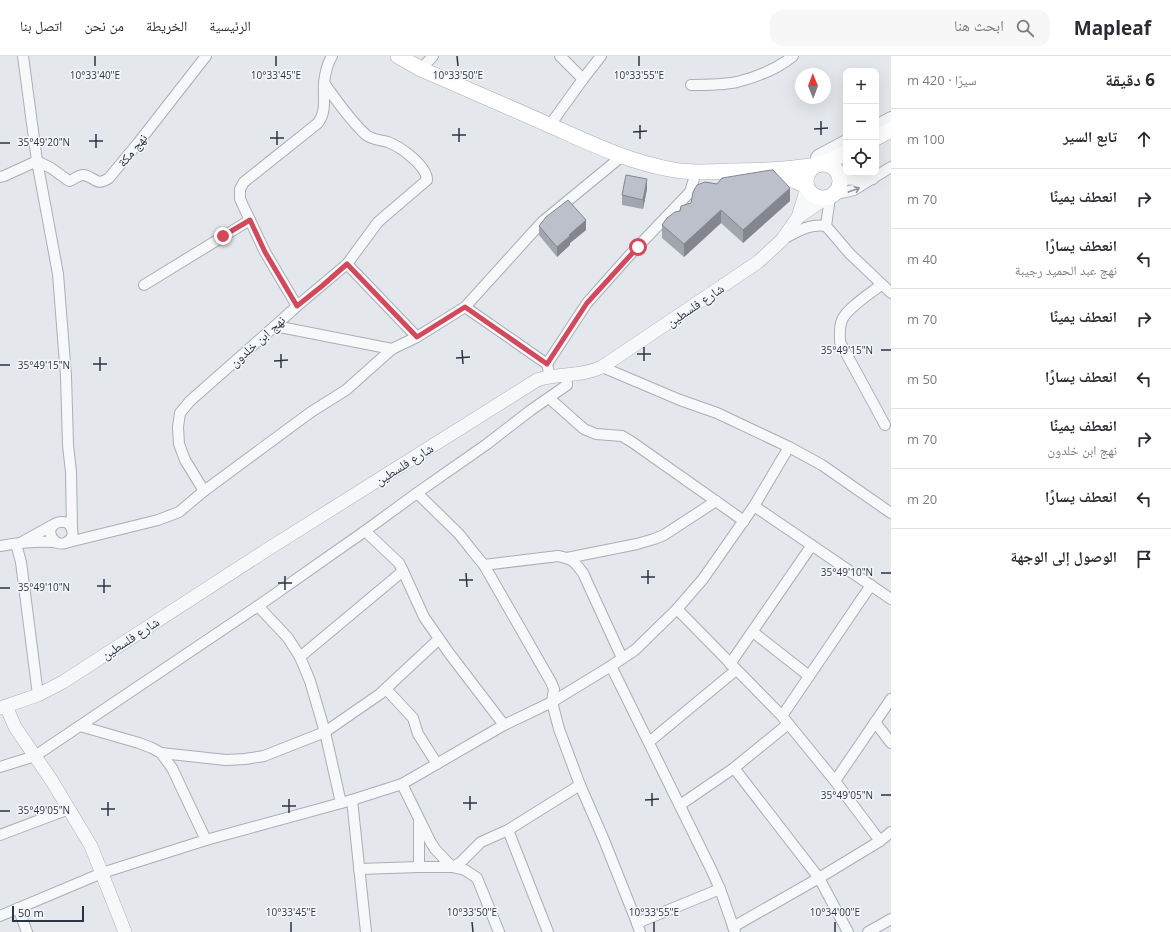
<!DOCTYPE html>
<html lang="ar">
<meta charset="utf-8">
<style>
body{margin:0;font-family:"Open Sans","Noto Naskh Arabic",sans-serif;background:#f7f7f7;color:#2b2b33;direction:rtl}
.controls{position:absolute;right:12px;top:12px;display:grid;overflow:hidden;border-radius:8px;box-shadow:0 4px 16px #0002}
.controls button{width:36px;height:36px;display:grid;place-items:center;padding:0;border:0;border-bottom:1px solid #e1e1e2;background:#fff;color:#2b2b33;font:20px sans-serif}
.compass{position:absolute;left:795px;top:12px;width:36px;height:36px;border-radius:50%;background:#fff;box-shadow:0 4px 16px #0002;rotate:359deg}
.scale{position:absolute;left:12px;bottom:10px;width:72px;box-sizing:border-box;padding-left:4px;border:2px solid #2b3445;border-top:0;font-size:11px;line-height:14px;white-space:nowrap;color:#2b3445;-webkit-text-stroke:3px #f4f6f9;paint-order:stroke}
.stop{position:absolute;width:12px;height:12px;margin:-9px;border:3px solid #d1495b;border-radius:50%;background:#fff}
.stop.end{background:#d1495b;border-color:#fff;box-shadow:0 1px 4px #0008}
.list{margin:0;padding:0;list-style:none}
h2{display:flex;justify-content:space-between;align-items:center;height:52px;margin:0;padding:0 16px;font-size:17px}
h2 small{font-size:13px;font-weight:400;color:#7c7c81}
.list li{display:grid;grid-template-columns:26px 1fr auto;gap:12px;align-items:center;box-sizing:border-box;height:60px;padding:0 16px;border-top:1px solid #e1e1e2}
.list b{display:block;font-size:15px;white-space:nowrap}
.list p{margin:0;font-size:13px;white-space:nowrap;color:#7c7c81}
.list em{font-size:13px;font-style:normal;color:#7c7c81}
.icon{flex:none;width:22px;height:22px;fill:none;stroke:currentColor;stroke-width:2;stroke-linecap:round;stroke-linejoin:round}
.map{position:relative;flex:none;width:891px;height:876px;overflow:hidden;direction:ltr}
header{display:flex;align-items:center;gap:24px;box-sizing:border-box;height:56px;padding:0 20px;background:#fff;border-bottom:1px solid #e1e1e2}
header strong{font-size:19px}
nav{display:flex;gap:22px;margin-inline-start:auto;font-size:14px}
.search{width:280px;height:36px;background:#f7f7f7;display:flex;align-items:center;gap:10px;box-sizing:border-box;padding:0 14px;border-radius:12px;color:#7c7c81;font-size:15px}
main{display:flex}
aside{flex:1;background:#fff}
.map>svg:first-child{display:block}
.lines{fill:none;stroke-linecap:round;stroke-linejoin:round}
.minor-casing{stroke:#a9aeb7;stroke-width:12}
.tertiary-casing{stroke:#a9aeb7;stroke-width:14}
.secondary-casing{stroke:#a9aeb7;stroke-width:16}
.minor{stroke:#f7f8fa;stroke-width:10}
.tertiary{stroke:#f7f8fa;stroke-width:13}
.secondary{stroke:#fff;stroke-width:15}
.wall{fill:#a1a5ae}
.shaded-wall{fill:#83868d}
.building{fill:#bbc0ca;stroke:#83868d}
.oneway{stroke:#9196a0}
.route{stroke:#d1495b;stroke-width:5}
.ticks{fill:none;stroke:#2b3445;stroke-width:1.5}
.labels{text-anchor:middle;stroke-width:3;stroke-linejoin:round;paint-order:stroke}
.street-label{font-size:13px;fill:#2b3445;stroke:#f4f6f9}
.ticks-label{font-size:10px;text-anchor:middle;fill:#2b3445;stroke:#f4f6f9;stroke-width:3;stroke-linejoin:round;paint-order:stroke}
</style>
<header>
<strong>Mapleaf</strong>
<div class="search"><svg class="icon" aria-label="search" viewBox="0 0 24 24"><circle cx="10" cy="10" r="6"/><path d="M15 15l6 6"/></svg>ابحث هنا</div>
<nav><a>الرئيسية</a><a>الخريطة</a><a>من نحن</a><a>اتصل بنا</a></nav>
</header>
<main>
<aside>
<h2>6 دقيقة<small>سيرًا · 420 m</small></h2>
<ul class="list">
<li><svg class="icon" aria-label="ahead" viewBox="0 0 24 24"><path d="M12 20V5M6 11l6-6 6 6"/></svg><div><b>تابع السير</b></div><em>100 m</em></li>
<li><svg class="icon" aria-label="right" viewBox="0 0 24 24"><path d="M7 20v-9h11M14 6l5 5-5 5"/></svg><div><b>انعطف يمينًا</b></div><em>70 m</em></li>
<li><svg class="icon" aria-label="left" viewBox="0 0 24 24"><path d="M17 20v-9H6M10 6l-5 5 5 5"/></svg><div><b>انعطف يسارًا</b><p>نهج عبد الحميد رجيبة</p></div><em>40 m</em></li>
<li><svg class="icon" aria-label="right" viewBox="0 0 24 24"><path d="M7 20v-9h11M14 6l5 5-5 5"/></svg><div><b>انعطف يمينًا</b></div><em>70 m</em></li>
<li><svg class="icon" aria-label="left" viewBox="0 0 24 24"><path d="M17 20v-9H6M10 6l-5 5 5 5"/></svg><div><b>انعطف يسارًا</b></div><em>50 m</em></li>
<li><svg class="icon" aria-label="right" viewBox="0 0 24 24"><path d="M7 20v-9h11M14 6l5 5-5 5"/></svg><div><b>انعطف يمينًا</b><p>نهج ابن خلدون</p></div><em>70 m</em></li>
<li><svg class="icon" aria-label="left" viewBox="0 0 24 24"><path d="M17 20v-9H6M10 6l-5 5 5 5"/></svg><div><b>انعطف يسارًا</b></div><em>20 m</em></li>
<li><svg class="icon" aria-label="arrive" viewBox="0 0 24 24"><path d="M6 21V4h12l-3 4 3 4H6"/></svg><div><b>الوصول إلى الوجهة</b></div></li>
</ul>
</aside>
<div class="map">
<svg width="891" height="876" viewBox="0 0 891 876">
<rect width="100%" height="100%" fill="#e4e7ec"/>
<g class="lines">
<g class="minor-casing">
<g id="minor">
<path d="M 23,0 L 37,105 L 58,218 L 66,320 L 68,389 L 71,416 L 72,473"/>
<path d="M 560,0 L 583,23"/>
<path d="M 421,13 L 433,0"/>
<path d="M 691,29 C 706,29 722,29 737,26 C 757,21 777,13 793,0"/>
<path d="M 550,69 L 583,23 L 601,0"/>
<path d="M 876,69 L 891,61"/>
<path d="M 37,105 L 51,112 L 69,125 C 74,124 79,118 84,119 C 95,121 96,131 109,122 L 138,87 L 206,0"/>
<path d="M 817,109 L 816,101 L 818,99 L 846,84"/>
<path d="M 0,121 L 4,120 L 37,105"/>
<path d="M 840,124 L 873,123"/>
<path d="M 832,139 L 854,134 L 891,111"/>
<path d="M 826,170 L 830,141"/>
<path d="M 783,183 C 797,176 810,167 826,170 L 850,198 L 891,237"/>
<path d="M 347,208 L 417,281"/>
<path d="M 144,229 L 250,164"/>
<path d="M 881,229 C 871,237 847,252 842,264 C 839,271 840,279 840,286 L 885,369"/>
<path d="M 297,250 L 347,208 L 378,166 L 427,124 C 427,110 401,91 388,86 C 381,84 371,84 365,78 C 349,63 337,45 324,27"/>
<path d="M 275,270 L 392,293 L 417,281 L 465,251"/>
<path d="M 547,308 L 587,247 L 627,202 L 690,136 L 696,116"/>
<path d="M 602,311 L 680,344 L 717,357 L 789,391 L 822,409 L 891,457"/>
<path d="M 550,321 L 547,308 L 465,251 L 542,166 L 621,101"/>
<path d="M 549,342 L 584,373 L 596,378 L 622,380 L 632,386 L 744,465"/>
<path d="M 204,435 L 185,404 L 179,388 L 178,371 L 180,357 L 190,345 L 275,270 L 297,250 L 265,196 L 247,158 L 240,143 L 240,133 L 244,126 L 318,67 C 327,55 323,42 324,27 C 325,18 327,8 332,0"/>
<path d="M 417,437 L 459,478 L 474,497 L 484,509 L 551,626 L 554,633 L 552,646 L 559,673 L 580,729 L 604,784 L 637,867 L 640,876"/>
<path d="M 754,450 L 891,543"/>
<path d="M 365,475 L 399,507 L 403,515 L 424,561 L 449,597 L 504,669"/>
<path d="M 22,486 L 53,469"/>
<path d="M 65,487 L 158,464 L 179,456 L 204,435 L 311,356 L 346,334 L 392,293"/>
<path d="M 16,488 L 21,506 L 38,639"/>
<path d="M 0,490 C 17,487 36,485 53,486 C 57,486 61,489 65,487 C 75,483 74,473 68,467 C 54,462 44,475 55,485"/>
<path d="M 567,502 L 637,488 L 654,483 L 664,479 L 716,445"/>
<path d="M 484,509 L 558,500 C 573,503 574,505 583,517 L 622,602"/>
<path d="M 258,550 L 288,582 L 300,601 L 310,625 L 325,676 L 341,747"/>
<path d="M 677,553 L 782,660 L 835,725 L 880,785 L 891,776"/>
<path d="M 753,576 L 809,620"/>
<path d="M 300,601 L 403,515"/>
<path d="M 730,608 L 812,489"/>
<path d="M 611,610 L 711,813 L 720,833 L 735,876"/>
<path d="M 386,633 L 413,662 L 418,678 L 437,708"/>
<path d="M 782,660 L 871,529"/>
<path d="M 875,666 L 891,687"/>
<path d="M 80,670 L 139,687 L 152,692 L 161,697 L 172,712 L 206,784"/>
<path d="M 649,686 L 736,614"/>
<path d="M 161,697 L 226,704 L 245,703 L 264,700 L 325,676 L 380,638 L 439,583"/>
<path d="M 0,711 L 35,700 L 258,550 L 365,475 L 417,437 L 487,388 L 531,354 L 567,329 L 566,319"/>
<path d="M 734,712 L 819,822 L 848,876"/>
<path d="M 835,725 L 891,643"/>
<path d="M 402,728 L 430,785 L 435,793 L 452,811"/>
<path d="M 352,744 L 366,876"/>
<path d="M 680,749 L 734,712 L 788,668"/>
<path d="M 508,774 L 548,876"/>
<path d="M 0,779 L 69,753"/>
<path d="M 419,811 L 419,765"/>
<path d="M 452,811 L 460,807 L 481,786 L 508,774 L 580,729"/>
<path d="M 359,813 L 419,811 L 452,811 L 465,814 L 477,822 L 499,876"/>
<path d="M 18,852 L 27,876"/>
<path d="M 0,860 L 102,817 L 206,784 L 352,744 L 402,728 L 504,669 L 552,646 L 611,610 L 635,594 L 677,553 L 703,523 L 754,450 L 789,391"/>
<path d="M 637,867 L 720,833"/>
<path d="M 733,871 L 819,822 L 880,785"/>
<path d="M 868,876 L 891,863"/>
</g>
</g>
<g class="tertiary-casing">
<g id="tertiary">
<path d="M 798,161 L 826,142"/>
<path d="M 6,650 L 15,671 L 52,725 L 91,790 L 125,876"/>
<path d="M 0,652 L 38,639 L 63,626 L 265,495 L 537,324 C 558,317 581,321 602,311 L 758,206 L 782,184 L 798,161 L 807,132"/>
</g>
</g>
<g class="secondary-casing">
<g id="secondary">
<path d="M 398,0 L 421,13 C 464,32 507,50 549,69 C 588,86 626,105 669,113 C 689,117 709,116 729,115 C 758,115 788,114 817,109"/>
<path d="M 876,82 L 891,74"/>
<path d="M 819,108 L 830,105 L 846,97"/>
<circle cx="823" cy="125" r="17"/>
<path d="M 771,117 L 796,125 L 806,130"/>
</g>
</g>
<use href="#minor" class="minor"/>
<use href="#tertiary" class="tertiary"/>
<use href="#secondary" class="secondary"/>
</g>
<g class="wall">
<path d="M 717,128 L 790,145 L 743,187 L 721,167 L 684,201 L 662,182 L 662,169 L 680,155 Z"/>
<path d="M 647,133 L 643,153 L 622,149 L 622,139 Z"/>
<path d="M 539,170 L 586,174 L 570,187 L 570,189 L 557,201 L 539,179 Z"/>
</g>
<g class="shaded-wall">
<path d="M 647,123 L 647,133 L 643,153 L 643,144 Z"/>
<path d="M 790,132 L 790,145 L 743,187 L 743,174 Z"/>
<path d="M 721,154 L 721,167 L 684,201 L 684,188 Z"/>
<path d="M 586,164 L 586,174 L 570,187 L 570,189 L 557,201 L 557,191 L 569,179 Z"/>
</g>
<g class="building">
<path d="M 771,114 L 773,114 L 790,132 L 743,174 L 721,154 L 684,188 L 662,169 L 667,162 L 675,156 L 680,155 L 681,150 L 691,147 L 693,136 L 697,129 L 705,126 L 717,128 L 722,122 Z"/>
<path d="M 626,119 L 647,123 L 643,144 L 622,139 Z"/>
<path d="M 568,144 L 586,164 L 569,179 L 570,180 L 557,191 L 539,170 L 546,161 Z"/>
</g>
<defs><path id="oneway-shaft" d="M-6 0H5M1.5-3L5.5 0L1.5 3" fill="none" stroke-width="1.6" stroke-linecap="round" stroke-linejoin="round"/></defs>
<use class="oneway" href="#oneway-shaft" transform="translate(854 134) rotate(-20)"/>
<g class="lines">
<path class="route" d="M 223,180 L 250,164 L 265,196 L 297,250 L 322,230 L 347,208 L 417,281 L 465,251 L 547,308 L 587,247 L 638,191"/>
</g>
<path class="ticks" d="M 95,0 L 95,10M 276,0 L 276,10M 457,0 L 458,10M 639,0 L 639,10M 821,65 L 821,79M 640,69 L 640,83M 459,72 L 459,86M 814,73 L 828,72M 277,75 L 277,89M 633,76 L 647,75M 96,78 L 96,92M 452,79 L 466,79M 270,82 L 284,82M 89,85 L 103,85M 0,87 L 10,87M 644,291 L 644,305M 462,294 L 463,308M 881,294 L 891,294M 281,298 L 281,312M 637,298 L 651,298M 100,301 L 100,315M 456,302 L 470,301M 274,305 L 288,304M 93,308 L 107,308M 0,309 L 10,309M 648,514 L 648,528M 466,517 L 467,531M 881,517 L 891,517M 285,520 L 285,534M 641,521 L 655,521M 104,523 L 104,537M 459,524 L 473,524M 278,527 L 292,527M 97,530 L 111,530M 0,532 L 10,532M 652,737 L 652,750M 881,739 L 891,739M 470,740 L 470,754M 289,743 L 289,757M 645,744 L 659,743M 108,746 L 108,760M 463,747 L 477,747M 282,750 L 296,750M 101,753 L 115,753M 0,755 L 10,755M 291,866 L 291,876M 472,866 L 473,876M 654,866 L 654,876M 835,866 L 835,876"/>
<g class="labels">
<g class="street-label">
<text transform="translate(132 94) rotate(-51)" y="5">نهج مكة</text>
<text transform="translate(695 249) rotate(-34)" y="5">شارع فلسطين</text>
<text transform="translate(257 285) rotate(-42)" y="5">نهج ابن خلدون</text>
<text transform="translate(404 408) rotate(-32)" y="5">شارع فلسطين</text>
<text transform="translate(130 582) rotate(-33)" y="5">شارع فلسطين</text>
</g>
</g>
<g class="ticks-label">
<text x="95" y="23">10°33'40"E</text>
<text x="276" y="23">10°33'45"E</text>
<text x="458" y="23">10°33'50"E</text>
<text x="639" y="23">10°33'55"E</text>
<text x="44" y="90">35°49'20"N</text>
<text x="847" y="298">35°49'15"N</text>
<text x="44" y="313">35°49'15"N</text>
<text x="847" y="520">35°49'10"N</text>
<text x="44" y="535">35°49'10"N</text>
<text x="847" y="743">35°49'05"N</text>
<text x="44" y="758">35°49'05"N</text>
<text x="291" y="860">10°33'45"E</text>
<text x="472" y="860">10°33'50"E</text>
<text x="654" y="860">10°33'55"E</text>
<text x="835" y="860">10°34'00"E</text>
</g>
</svg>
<div class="controls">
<button>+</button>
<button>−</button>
<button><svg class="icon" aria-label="locate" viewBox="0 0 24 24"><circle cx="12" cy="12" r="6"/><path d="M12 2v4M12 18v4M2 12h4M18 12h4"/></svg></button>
</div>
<svg class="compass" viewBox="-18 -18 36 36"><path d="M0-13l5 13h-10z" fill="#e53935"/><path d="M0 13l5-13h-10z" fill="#7c7c81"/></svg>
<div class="scale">50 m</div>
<div class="stop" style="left:638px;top:191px"></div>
<div class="stop end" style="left:223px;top:180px"></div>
</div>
</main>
